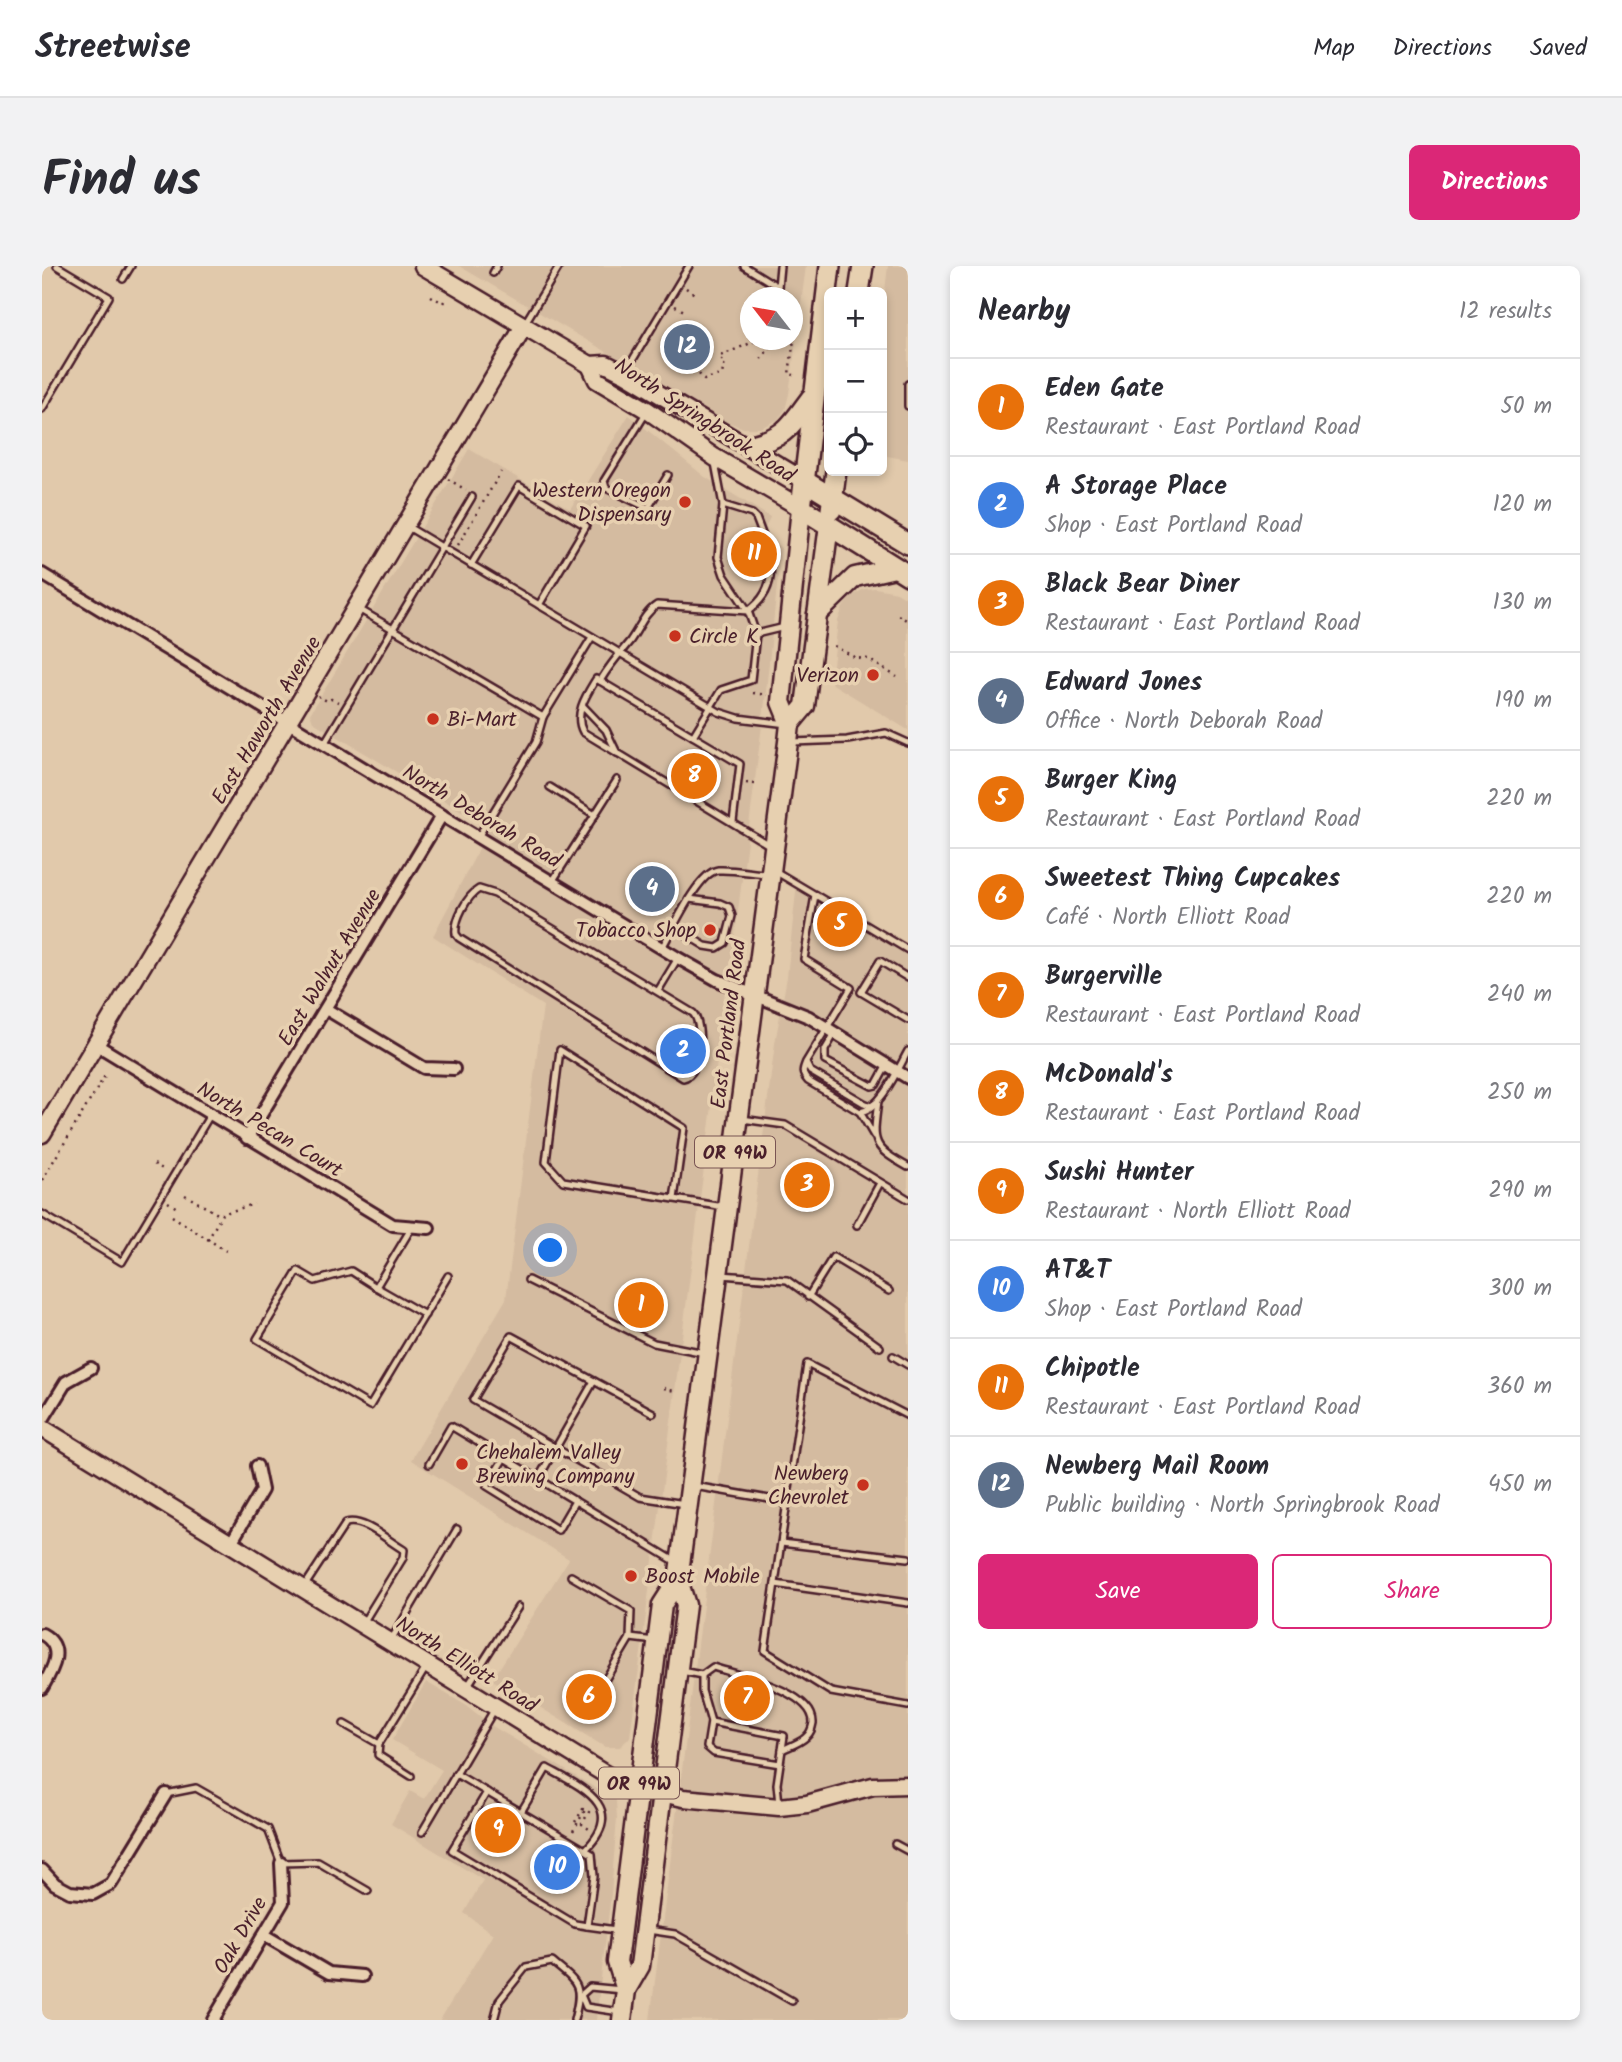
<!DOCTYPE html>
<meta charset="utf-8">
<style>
body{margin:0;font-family:Kalam,sans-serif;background:#f2f2f3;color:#2b2b33}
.controls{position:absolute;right:21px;top:21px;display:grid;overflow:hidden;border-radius:10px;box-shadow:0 4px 10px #0003}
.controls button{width:63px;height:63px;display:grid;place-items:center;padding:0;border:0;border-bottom:2px solid #e1e1e2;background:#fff;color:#2b2b33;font:35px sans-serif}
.compass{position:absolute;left:698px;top:21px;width:63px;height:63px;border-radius:50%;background:#fff;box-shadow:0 4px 10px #0003;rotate:301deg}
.you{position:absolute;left:509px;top:985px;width:24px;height:24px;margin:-18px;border:5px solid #fff;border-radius:50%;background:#1a73e8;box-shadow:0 0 0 10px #1a73e833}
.badge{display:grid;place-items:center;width:46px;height:46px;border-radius:50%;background:#db2777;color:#fff;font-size:23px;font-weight:700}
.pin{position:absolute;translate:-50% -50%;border:4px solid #fff;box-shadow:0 2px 7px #0006}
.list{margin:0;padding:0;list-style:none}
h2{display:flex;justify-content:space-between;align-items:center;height:91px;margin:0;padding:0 28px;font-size:30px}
h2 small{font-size:23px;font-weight:400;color:#7c7c81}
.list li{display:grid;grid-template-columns:46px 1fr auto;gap:21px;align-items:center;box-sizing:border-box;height:98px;padding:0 28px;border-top:2px solid #e1e1e2}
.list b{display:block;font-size:26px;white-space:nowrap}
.list p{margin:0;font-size:23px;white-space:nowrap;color:#7c7c81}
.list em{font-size:23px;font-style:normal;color:#7c7c81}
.actions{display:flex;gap:14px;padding:21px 28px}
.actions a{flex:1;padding:16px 0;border:2px solid #db2777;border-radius:10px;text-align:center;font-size:24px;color:#db2777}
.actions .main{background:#db2777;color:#fff}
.icon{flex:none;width:38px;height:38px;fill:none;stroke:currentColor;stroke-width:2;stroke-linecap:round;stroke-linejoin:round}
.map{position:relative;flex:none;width:866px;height:1754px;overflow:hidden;border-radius:10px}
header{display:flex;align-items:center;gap:42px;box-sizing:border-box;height:98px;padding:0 35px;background:#fff;border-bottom:2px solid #e1e1e2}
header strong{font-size:33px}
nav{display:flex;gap:38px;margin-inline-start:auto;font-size:24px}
.intro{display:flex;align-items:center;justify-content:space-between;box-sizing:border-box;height:168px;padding:0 42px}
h1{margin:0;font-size:49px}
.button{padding:18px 32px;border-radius:10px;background:#db2777;color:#fff;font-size:24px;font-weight:700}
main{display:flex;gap:42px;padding:0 42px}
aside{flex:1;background:#fff;border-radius:10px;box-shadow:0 4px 10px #0003}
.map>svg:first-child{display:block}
.built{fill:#d4bba0;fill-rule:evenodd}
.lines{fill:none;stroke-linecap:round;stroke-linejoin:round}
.lane-casing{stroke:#4a1f2b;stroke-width:10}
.street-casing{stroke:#4a1f2b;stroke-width:16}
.secondary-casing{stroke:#4a1f2b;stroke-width:21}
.primary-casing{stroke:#4a1f2b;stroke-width:23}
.highway-casing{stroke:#4a1f2b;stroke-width:24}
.path{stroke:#4a1f2b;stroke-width:2.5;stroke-dasharray:2 5;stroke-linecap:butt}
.lane{stroke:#e7d0b0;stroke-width:5}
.street{stroke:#e7d0b0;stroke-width:10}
.secondary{stroke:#e7d0b0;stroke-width:16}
.primary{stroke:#e7d0b0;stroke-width:18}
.highway{stroke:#e7d0b0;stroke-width:19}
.poi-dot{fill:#c8321e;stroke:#e7d0b0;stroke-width:2.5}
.labels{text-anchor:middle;stroke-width:7;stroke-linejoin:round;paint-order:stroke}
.shield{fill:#e7d0b0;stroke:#795453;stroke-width:2}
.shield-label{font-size:19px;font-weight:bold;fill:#4a1f2b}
.street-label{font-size:21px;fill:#4a1f2b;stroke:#e7d0b0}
.poi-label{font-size:21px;fill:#4a1f2b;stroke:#e7d0b0;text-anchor:end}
</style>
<header>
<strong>Streetwise</strong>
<nav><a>Map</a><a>Directions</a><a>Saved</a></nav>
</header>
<div class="intro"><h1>Find us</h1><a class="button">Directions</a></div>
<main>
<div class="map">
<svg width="866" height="1754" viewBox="0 0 866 1754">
<rect width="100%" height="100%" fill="#e1c9ab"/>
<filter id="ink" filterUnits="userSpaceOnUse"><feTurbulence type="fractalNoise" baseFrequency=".0143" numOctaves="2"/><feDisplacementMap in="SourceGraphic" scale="14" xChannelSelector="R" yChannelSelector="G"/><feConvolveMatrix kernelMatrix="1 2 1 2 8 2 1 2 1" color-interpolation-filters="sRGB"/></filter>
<g filter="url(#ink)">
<g class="built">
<path d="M 417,0 L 764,0 L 747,128 L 743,144 L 735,154 L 718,162 L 702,162 L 685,156 ZM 708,32 L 750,32 L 750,74 L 708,74 Z"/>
<path d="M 846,0 L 866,0 L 866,194 L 840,189 L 840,48 Z"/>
<path d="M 587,149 L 663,211 L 728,251 L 723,262 L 727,271 L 739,282 L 722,444 L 691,683 L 679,746 L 673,817 L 588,1471 L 578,1481 L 563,1481 L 468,1423 L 450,1414 L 527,1293 L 369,1194 L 464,1033 L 501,740 L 391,670 L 448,562 L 271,456 L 268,448 L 427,183 L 528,243 Z"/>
<path d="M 833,322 L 855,326 L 866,333 L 866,464 L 789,417 L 796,355 L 801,341 L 810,330 L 822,323 Z"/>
<path d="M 755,616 L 866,679 L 866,1754 L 608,1754 L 733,777 L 745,711 Z"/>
<path d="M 384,1416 L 425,1440 L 452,1461 L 560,1526 L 565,1526 L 574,1534 L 575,1552 L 569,1628 L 554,1754 L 398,1754 L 451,1668 L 422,1647 L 441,1614 L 349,1558 L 368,1525 L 382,1533 L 400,1504 L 350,1474 Z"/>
</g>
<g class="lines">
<g class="lane-casing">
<g id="lane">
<path d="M 702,0 L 736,21 L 738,0"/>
<path d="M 451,7 L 455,0"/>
<path d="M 81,13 L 89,0"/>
<path d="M 483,57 L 517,1"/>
<path d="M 584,105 L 647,0"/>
<path d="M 866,118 L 866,140"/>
<path d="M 0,143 L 67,31 L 15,0"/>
<path d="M 604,147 L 562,215 L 564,222 L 606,242 L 626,209"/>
<path d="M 673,197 L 681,239 L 676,291 L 682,309 L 706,345 L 714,368 L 743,361"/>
<path d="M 681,239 L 710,248 L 714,252 C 727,286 742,320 706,345 L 615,339 C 602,347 597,363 588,375 C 577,388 567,400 558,415 L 698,498 L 691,556"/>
<path d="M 366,261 L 677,446 L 696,452 L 745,458"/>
<path d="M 429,299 L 477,220 L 544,260 L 497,339"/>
<path d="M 315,342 L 501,451 L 550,371"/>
<path d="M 558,415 L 554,413 C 545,428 531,448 541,466 L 727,579"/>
<path d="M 541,440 L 564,464 L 575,487"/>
<path d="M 651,470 L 679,424 L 709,414 L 714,368"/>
<path d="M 750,476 L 805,474 L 844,467 L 866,477"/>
<path d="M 282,478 L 430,231"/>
<path d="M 508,521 L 553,549"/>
<path d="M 436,571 L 494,476 L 501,451"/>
<path d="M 733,605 L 866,684"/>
<path d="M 510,616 L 575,514"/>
<path d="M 437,623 L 453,628 L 651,747 C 662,759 660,809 641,812 L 417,672 L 414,668 C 412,654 425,630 437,623 Z"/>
<path d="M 773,629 L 762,693 L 809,722 L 764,796 C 760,805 760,808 766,815 L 818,846 C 839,843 856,803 866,785"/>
<path d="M 632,661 L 663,680 L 675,682 L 683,677 L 690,650 L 687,641 L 678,637 L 647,633"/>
<path d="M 620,682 C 630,665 656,606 676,604 C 691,603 709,607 724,608"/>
<path d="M 866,712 L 838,695 L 819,726 L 866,754"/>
<path d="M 616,725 L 636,692"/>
<path d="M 793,767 L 783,784 L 783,795 L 830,820 L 834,819 L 845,799"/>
<path d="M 764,797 L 768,805 L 822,837 L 829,840 L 834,837"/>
<path d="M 836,835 C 831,876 828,880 866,901"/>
<path d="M 818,846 L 832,870"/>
<path d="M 700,853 L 743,859 L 866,933"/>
<path d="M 632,933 L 642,862 L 518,784 L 504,896 L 521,915 L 682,941"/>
<path d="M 0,948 L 80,996 L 168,849"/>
<path d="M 815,959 L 838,917"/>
<path d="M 370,961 L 334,1021 L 309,1005 L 273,1015 L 256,1005 L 215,1073 L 328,1140 L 406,1010"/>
<path d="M 679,1009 L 745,1014 L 838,1081"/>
<path d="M 486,1014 L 612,1077 L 663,1087"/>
<path d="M 334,1021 L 383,1049"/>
<path d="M 766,1031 L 791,991 L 847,1025"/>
<path d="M 851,1090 L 866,1099"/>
<path d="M 611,1147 L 469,1070 L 431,1134 L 598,1231 L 643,1238"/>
<path d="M 462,1192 L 445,1220 L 516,1264 L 533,1235"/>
<path d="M 387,1198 L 409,1160 L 636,1297"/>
<path d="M 496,1213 L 552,1115"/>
<path d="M 652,1220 L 745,1236 L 765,1098 L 866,1150"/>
<path d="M 745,1236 L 723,1385 L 789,1426 L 866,1440"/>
<path d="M 739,1277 L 866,1292"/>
<path d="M 529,1310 L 589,1345 L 588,1372 L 560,1419"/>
<path d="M 733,1318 L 866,1337"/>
<path d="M 262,1321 L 304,1257 C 322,1252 346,1275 362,1284 L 361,1292 L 321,1357"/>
<path d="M 588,1372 L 613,1375"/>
<path d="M 349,1374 L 415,1263"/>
<path d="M 639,1405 L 660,1409 L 671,1401 C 695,1409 772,1425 771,1457 C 770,1462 769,1467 764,1471 C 758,1477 748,1480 740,1484"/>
<path d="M 660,1409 L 660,1425 L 669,1456"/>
<path d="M 425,1421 L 476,1341"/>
<path d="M 302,1458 L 337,1478 L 385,1400"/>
<path d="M 337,1478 L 336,1489 L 369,1510"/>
<path d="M 414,1508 L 550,1588 L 552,1610 L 545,1660 L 574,1664"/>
<path d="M 445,1526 L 410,1584 L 533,1658 L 545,1660"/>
<path d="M 124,1528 L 154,1522 L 226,1563 L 239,1597 L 276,1596 L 326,1625"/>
<path d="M 737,1538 L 735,1518 L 742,1470 L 669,1456 L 665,1481 L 672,1487 L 738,1498"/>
<path d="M 479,1546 L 505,1502 C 539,1521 587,1541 543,1584"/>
<path d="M 380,1566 L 452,1444"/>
<path d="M 853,1578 L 866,1585"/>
<path d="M 606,1664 L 633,1668 L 750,1735"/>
<path d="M 578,1746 L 544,1741 L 539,1729 L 548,1721 L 580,1724"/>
<path d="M 452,1754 L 457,1735 L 484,1701 L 510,1696 C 537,1718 541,1719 532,1754"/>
</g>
</g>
<g class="street-casing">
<g id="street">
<path d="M 0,308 L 636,692 L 675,714 L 767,751 L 866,812"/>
<path d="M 284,743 L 382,802 L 412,803"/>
<path d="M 55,779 L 351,959 L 387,962"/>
<path d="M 205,872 L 400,549"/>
<path d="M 0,1155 L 24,1116 L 49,1102"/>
<path d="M 189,1277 L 220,1224 L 215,1200"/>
<path d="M 0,1368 C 24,1381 11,1403 0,1422"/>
<path d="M 0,1604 L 13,1618 L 28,1626 L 51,1628 L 69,1618 L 124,1528"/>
<path d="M 222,1669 L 287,1707 L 320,1710"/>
<path d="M 171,1754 L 241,1636 L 239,1597"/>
</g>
</g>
<g class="secondary-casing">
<g id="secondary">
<path d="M 381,0 L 548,99 L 564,98 L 582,107 L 761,214"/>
<path d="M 548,99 L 555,114 L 605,144 L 672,191 L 759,242"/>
<path d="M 0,868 L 482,60"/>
<path d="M 0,1162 L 576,1516 L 641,1532 L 737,1541 L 765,1538 L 831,1520 L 866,1519"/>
</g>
</g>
<g class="primary-casing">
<g id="primary">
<path d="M 775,348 L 813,311 L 853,302"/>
<path d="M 748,458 L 763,440 L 787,259"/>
<path d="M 584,1724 L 598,1700 L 644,1339 L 636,1314 L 746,476 L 748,458 L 739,436 L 759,242"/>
<path d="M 580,1754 L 584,1724 L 575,1696 L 620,1339 L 636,1314"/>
</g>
</g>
<g class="highway-casing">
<g id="highway">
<path d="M 788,0 L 759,242 L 866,309"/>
<path d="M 817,26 L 821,0"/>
<path d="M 706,180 C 744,171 747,162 769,132"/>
<path d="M 761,214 L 866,278"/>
<path d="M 789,244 L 794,205"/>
</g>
</g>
<g class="path">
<path d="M 644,22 L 654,29"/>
<path d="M 389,30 L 401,37 L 404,32"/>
<path d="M 633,40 L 644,46"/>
<path d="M 750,65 L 753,66 L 747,108 L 752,109"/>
<path d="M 719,93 L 734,74"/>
<path d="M 657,108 L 662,114 L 680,108 L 683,96 L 678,93 L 678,90 L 716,74"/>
<path d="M 406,213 L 424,224"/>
<path d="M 416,279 L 459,206"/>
<path d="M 856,349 L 866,355"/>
<path d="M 792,380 L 814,392 L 826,393 L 855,411"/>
<path d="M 711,427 L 725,429"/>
<path d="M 276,430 L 285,435 L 289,433 L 296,436"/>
<path d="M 654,494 L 659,485"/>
<path d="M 704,517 L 714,518"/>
<path d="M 112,898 L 124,905"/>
<path d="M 0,914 L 64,808"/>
<path d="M 143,929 L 179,950"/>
<path d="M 126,936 L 135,942"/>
<path d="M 130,950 L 184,985"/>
<path d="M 166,974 L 180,948 L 212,938"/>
<path d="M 622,1122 L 635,1126"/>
<path d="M 533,1556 L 541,1543 L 547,1546 L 540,1558 L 547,1563 L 548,1561"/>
<path d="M 531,1565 L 543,1544"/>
<path d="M 516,1591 L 522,1583"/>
</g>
<use href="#lane" class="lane"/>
<use href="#street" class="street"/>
<use href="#secondary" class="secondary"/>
<use href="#primary" class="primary"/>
<use href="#highway" class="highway"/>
</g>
</g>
<g class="poi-dot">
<circle cx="643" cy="236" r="7"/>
<circle cx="633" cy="370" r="7"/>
<circle cx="831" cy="409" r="7"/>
<circle cx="391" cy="453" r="7"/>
<circle cx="668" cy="664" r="7"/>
<circle cx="420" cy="1198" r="7"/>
<circle cx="821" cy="1219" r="7"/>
<circle cx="589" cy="1310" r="7"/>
</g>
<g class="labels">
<g class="shield">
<rect x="653" y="870.5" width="80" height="31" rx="5"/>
<rect x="557" y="1501.5" width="80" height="31" rx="5"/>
</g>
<g class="shield-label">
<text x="693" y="893">OR 99W</text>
<text x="597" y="1524">OR 99W</text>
</g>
<g class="street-label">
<text transform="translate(663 154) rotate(33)" y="7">North Springbrook Road</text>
<text transform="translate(224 454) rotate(-59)" y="7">East Haworth Avenue</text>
<text transform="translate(440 550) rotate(31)" y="7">North Deborah Road</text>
<text transform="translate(287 701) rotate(-59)" y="7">East Walnut Avenue</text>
<text transform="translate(686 758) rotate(-83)" y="7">East Portland Road</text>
<text transform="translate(228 863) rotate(31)" y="7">North Pecan Court</text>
<text transform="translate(425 1398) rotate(32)" y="7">North Elliott Road</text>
<text transform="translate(198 1669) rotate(-60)" y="7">Oak Drive</text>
</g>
<g class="poi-label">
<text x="629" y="231">Western Oregon<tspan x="629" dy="24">Dispensary</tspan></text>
<text x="647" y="377" text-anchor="start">Circle K</text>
<text x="817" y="416">Verizon</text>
<text x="405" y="460" text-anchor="start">Bi-Mart</text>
<text x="654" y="671">Tobacco Shop</text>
<text x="434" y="1193" text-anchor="start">Chehalem Valley<tspan x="434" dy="24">Brewing Company</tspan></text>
<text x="807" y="1214">Newberg<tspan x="807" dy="24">Chevrolet</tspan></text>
<text x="603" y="1317" text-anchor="start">Boost Mobile</text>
</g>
</g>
</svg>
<div class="controls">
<button>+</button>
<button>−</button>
<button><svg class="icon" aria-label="locate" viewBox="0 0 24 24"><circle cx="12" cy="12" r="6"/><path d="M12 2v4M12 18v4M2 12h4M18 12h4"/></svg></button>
</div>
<svg class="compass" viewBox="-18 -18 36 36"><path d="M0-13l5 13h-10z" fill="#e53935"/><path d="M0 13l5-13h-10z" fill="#7c7c81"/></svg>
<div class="you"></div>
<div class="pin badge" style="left:599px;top:1039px;background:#e8710a">1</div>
<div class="pin badge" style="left:641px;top:785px;background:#3f7fe0">2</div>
<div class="pin badge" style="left:765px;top:919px;background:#e8710a">3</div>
<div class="pin badge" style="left:610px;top:623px;background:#5c6f8a">4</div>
<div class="pin badge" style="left:798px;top:658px;background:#e8710a">5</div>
<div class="pin badge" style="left:547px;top:1431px;background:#e8710a">6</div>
<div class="pin badge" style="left:705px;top:1432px;background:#e8710a">7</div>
<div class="pin badge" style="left:652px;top:510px;background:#e8710a">8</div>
<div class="pin badge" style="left:456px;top:1564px;background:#e8710a">9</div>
<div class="pin badge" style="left:515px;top:1601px;background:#3f7fe0">10</div>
<div class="pin badge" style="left:712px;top:288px;background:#e8710a">11</div>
<div class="pin badge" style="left:645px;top:81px;background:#5c6f8a">12</div>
</div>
<aside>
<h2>Nearby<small>12 results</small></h2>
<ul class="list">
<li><span class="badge" style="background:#e8710a">1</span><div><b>Eden Gate</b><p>Restaurant · East Portland Road</p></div><em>50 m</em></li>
<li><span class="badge" style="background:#3f7fe0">2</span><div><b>A Storage Place</b><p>Shop · East Portland Road</p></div><em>120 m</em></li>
<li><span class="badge" style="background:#e8710a">3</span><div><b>Black Bear Diner</b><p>Restaurant · East Portland Road</p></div><em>130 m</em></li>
<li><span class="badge" style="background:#5c6f8a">4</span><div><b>Edward Jones</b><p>Office · North Deborah Road</p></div><em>190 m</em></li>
<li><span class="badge" style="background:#e8710a">5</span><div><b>Burger King</b><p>Restaurant · East Portland Road</p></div><em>220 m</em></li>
<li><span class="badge" style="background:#e8710a">6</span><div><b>Sweetest Thing Cupcakes</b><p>Café · North Elliott Road</p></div><em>220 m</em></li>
<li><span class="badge" style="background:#e8710a">7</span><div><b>Burgerville</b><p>Restaurant · East Portland Road</p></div><em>240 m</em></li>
<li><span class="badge" style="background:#e8710a">8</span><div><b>McDonald's</b><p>Restaurant · East Portland Road</p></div><em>250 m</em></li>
<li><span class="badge" style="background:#e8710a">9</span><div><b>Sushi Hunter</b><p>Restaurant · North Elliott Road</p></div><em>290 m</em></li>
<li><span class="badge" style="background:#3f7fe0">10</span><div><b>AT&amp;T</b><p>Shop · East Portland Road</p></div><em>300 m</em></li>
<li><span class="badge" style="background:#e8710a">11</span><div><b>Chipotle</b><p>Restaurant · East Portland Road</p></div><em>360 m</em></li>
<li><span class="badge" style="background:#5c6f8a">12</span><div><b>Newberg Mail Room</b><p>Public building · North Springbrook Road</p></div><em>450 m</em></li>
</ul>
<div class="actions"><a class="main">Save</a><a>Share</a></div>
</aside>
</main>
